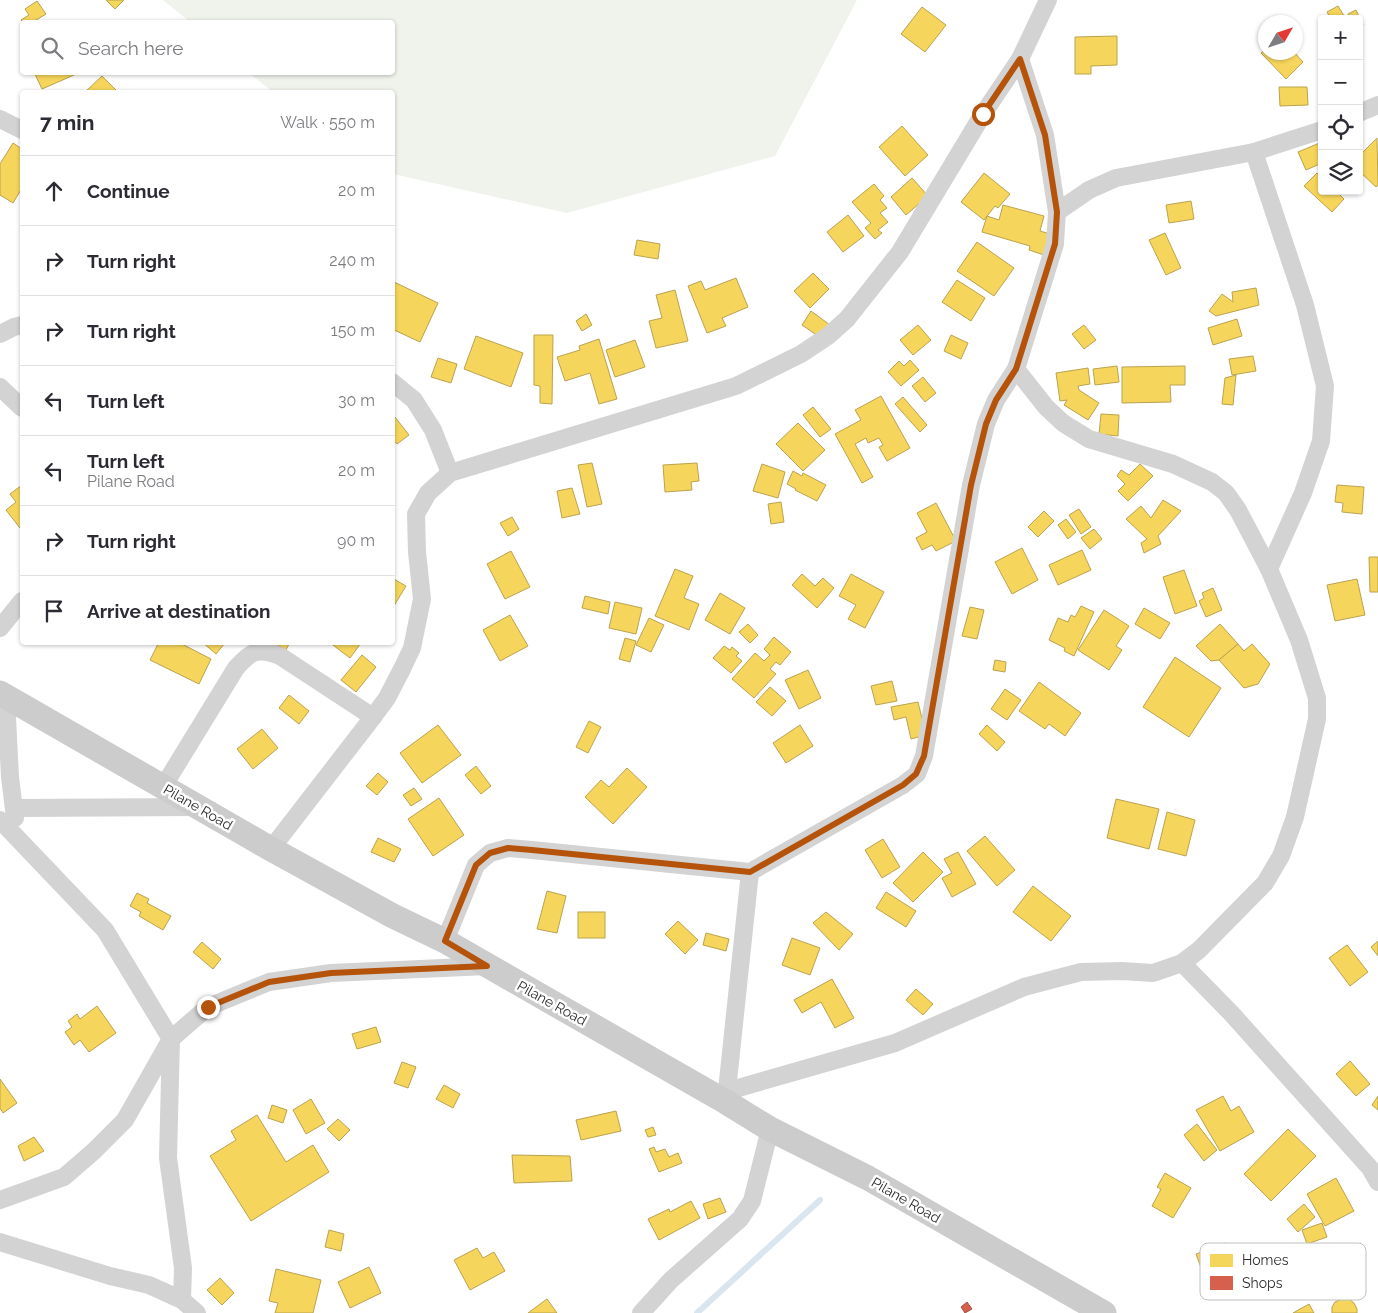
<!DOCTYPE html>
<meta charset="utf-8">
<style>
body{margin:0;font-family:Raleway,sans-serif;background:#f7f7f7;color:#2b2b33}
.controls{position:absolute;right:15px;top:15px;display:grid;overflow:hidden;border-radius:5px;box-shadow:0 1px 4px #0004}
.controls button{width:45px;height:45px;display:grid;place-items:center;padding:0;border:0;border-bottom:1px solid #e1e1e2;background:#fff;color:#2b2b33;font:25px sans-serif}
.compass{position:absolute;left:1258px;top:15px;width:45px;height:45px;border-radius:50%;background:#fff;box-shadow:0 1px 4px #0004;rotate:51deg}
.stop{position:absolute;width:15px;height:15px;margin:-11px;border:4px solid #b45309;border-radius:50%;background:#fff}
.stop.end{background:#b45309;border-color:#fff;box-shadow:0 1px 5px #0008}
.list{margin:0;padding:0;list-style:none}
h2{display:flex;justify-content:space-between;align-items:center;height:65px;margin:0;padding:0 20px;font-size:21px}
h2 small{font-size:16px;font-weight:400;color:#7c7c81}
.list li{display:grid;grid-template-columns:32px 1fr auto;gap:15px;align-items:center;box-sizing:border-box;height:70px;padding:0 20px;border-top:1px solid #e1e1e2}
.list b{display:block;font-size:19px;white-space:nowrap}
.list p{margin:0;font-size:16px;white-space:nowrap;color:#7c7c81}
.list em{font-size:16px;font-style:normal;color:#7c7c81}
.icon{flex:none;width:28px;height:28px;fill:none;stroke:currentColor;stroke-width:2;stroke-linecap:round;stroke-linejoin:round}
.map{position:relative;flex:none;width:1378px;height:1313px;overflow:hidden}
.search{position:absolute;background:#fff;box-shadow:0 1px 4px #0004;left:20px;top:20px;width:375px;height:55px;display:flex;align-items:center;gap:12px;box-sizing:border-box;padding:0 18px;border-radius:5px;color:#7c7c81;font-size:19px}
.panel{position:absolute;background:#fff;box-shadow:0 1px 4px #0004;left:20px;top:90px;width:375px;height:555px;border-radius:5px}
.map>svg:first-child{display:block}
.green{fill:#f0f3ec}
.homes{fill:#f6d55c;stroke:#baa34e}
.shops{fill:#d6604d;stroke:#a45144}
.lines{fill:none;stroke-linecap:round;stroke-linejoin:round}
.stream{stroke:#dae6ef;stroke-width:6}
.minor{stroke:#d3d3d3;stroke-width:18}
.secondary{stroke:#ccc;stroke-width:25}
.route{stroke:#b45309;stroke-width:6}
.labels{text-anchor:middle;stroke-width:5;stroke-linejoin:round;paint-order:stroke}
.street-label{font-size:14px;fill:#2e2e2e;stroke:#fff}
.key{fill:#fff;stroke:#c0c0c0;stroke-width:1}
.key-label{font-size:14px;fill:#2e2e2e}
</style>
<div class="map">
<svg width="1378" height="1313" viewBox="0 0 1378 1313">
<rect width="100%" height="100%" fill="#fff"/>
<path class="green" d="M 163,0 L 857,0 L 775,156 L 567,213 L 393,174 L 392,92 L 273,92 L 249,73 L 392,72 L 392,22 L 190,22 Z"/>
<g class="homes">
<path d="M 106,0 L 124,0 L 115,9 Z"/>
<path d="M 37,1 L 46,14 L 33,22 L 23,22 L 21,20 L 29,15 L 25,9 Z"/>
<path d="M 1338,6 L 1346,19 L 1331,19 L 1327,12 Z"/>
<path d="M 922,7 L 946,25 L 925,52 L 901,34 Z"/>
<path d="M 1356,10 L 1363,25 L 1359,27 L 1359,19 L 1350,19 L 1348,14 Z"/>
<path d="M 1117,36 L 1117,65 L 1091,66 L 1091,74 L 1075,74 L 1075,37 Z"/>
<path d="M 1266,49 L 1266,52 L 1294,52 L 1303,62 L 1286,79 L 1261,53 Z"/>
<path d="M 34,72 L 73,72 L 74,75 L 42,89 Z"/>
<path d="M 102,76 L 118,92 L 85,92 Z"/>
<path d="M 1279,87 L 1307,87 L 1308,105 L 1280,106 Z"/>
<path d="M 902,126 L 928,155 L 905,176 L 879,147 Z"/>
<path d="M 1377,138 L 1378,185 L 1376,187 L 1359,171 L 1359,156 Z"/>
<path d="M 1322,142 L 1322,163 L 1306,170 L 1298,152 Z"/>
<path d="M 13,143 L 22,149 L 22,188 L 13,203 L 0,195 L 0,164 Z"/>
<path d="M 984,173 L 1010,194 L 998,208 L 995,206 L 984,220 L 961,202 Z"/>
<path d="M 1317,173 L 1322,178 L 1322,191 L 1336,191 L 1344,199 L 1332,212 L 1304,186 Z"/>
<path d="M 912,178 L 928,196 L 906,215 L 891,197 Z"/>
<path d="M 874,184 L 884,196 L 880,200 L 887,208 L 880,213 L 888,222 L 878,230 L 882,233 L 875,239 L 865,228 L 871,223 L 852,202 Z"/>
<path d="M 1191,201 L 1194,219 L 1169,223 L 1166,205 Z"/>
<path d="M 1003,205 L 1044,216 L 1040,231 L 1050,234 L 1044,255 L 1029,250 L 1030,246 L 982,232 L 987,216 L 999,220 Z"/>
<path d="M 848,215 L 864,236 L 843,252 L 827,232 Z"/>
<path d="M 1165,233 L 1181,268 L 1166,275 L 1149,240 Z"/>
<path d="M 637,240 L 660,244 L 658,259 L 634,255 Z"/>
<path d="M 977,242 L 1014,268 L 994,296 L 957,271 Z"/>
<path d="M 813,273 L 829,289 L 810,308 L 794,291 Z"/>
<path d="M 736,278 L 748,307 L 722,318 L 726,326 L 707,333 L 688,286 L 701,281 L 705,290 Z"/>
<path d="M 957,280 L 985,298 L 971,321 L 942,302 Z"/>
<path d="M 394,282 L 438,303 L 420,342 L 392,329 Z"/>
<path d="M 1256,288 L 1259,305 L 1216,316 L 1209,311 L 1222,294 L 1233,302 L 1232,292 Z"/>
<path d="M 675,290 L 688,341 L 656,348 L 649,321 L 662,318 L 656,295 Z"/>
<path d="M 811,311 L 830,325 L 821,338 L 802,325 Z"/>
<path d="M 586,314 L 592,325 L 582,331 L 576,321 Z"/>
<path d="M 1237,319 L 1242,336 L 1213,345 L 1208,328 Z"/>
<path d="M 918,325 L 931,340 L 913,355 L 900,340 Z"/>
<path d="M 1084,325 L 1096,340 L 1084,349 L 1072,334 Z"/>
<path d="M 534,335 L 553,335 L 552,404 L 540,403 L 540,386 L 534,385 Z"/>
<path d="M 951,335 L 968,343 L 961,359 L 944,351 Z"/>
<path d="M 476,336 L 523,353 L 511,387 L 464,369 Z"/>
<path d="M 599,339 L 617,399 L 599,404 L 590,373 L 565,381 L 557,357 L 580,350 L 579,346 Z"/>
<path d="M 635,340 L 645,367 L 615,377 L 606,350 Z"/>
<path d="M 1253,356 L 1256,371 L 1232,375 L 1229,359 Z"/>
<path d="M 438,358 L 457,364 L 451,383 L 431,377 Z"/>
<path d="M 910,360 L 919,370 L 901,386 L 888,372 L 899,361 L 904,366 Z"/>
<path d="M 1117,366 L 1119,382 L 1095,385 L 1093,369 Z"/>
<path d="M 1185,366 L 1185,385 L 1170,385 L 1171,402 L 1122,403 L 1122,367 Z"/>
<path d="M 1088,368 L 1090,384 L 1078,386 L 1079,390 L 1099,403 L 1088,420 L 1064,405 L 1067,400 L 1060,401 L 1056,373 Z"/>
<path d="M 1236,375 L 1233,405 L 1222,404 L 1225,378 Z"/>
<path d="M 923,377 L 936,393 L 925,402 L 912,386 Z"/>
<path d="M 881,396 L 910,448 L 887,461 L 879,447 L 883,445 L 879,438 L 868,443 L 866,438 L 855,444 L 873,477 L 862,483 L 835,434 L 861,420 L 855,410 Z"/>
<path d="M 903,397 L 927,425 L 920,432 L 895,404 Z"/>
<path d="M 813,407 L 831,429 L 820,437 L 803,415 Z"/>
<path d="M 1101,414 L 1119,415 L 1118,436 L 1099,434 Z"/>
<path d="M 395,417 L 409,435 L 397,444 L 392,439 L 392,419 Z"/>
<path d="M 798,423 L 825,450 L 803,471 L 776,444 Z"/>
<path d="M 592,463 L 602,504 L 587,507 L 578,465 Z"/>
<path d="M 697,463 L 699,481 L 691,482 L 692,490 L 665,492 L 663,465 Z"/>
<path d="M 762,464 L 785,472 L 778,498 L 753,491 Z"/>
<path d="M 1140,464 L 1153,476 L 1128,501 L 1118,491 L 1125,484 L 1117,476 L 1121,470 L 1129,475 Z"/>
<path d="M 793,471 L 802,476 L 803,473 L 826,485 L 817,501 L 795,490 L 796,489 L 787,484 Z"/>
<path d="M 22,485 L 22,526 L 20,528 L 6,510 L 16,502 L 10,494 Z"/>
<path d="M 1337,485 L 1364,487 L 1362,514 L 1342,512 L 1343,503 L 1335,502 Z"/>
<path d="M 572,488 L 580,514 L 562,518 L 557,491 Z"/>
<path d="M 1163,500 L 1181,511 L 1158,536 L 1161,544 L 1144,553 L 1141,543 L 1147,539 L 1126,519 L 1141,506 L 1151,518 Z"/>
<path d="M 781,502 L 784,522 L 771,524 L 768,504 Z"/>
<path d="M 936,503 L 956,541 L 936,551 L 932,545 L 922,550 L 916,538 L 927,532 L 917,513 Z"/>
<path d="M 1079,509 L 1091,527 L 1081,534 L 1069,515 Z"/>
<path d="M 1044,511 L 1054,521 L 1038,537 L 1028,527 Z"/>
<path d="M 512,517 L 519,529 L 508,536 L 500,523 Z"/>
<path d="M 1066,519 L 1076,532 L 1068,539 L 1058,525 Z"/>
<path d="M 1094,529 L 1102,539 L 1090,549 L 1081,538 Z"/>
<path d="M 1022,548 L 1038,580 L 1012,594 L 995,562 Z"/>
<path d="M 1082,550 L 1091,570 L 1058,585 L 1049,565 Z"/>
<path d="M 511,551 L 530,587 L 505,599 L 487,564 Z"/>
<path d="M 1369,557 L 1378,557 L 1378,592 L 1370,592 Z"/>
<path d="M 675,569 L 693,576 L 684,598 L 699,604 L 689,630 L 655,616 Z"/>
<path d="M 1184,570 L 1197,606 L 1175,614 L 1163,577 Z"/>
<path d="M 802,574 L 815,586 L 823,578 L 834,588 L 817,608 L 792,585 Z"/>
<path d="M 851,574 L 884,592 L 865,628 L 848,619 L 856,605 L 839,596 Z"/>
<path d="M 392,578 L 406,586 L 392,609 Z"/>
<path d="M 1357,579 L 1365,615 L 1335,621 L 1327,585 Z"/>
<path d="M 1213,588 L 1222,610 L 1206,617 L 1199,601 L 1204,598 L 1202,593 Z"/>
<path d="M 720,593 L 745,608 L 730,634 L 705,620 Z"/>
<path d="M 585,596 L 610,602 L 608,614 L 582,608 Z"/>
<path d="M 615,602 L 642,608 L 636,634 L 609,628 Z"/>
<path d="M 1081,606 L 1094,612 L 1074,656 L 1064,651 L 1065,648 L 1049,640 L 1058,618 L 1068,622 L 1071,615 L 1075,617 Z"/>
<path d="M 970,607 L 984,610 L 977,639 L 962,636 Z"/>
<path d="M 1144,608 L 1170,623 L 1160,639 L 1135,624 Z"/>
<path d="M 1104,610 L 1129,626 L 1116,646 L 1122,650 L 1109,670 L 1078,650 Z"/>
<path d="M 510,615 L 528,646 L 500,661 L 483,630 Z"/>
<path d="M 649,618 L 664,625 L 651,652 L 636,645 Z"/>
<path d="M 748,624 L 758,635 L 750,643 L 739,632 Z"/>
<path d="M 1220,624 L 1238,644 L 1219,660 L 1211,661 L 1196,646 Z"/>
<path d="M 774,637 L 791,652 L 780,665 L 776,662 L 770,669 L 776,674 L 754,698 L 732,679 L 755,653 L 764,661 L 770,655 L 764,649 Z"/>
<path d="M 625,638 L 636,641 L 630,662 L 619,659 Z"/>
<path d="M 159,642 L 178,642 L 211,659 L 199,684 L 150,660 Z"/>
<path d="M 202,642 L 225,642 L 225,643 L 216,654 Z"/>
<path d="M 272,642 L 290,642 L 286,650 Z"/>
<path d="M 329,642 L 361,642 L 361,643 L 350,658 Z"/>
<path d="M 1238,644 L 1244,651 L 1252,644 L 1270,664 L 1258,684 L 1244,688 L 1219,660 Z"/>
<path d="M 724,646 L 730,650 L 732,647 L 739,653 L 736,656 L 742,661 L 731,673 L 713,658 Z"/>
<path d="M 362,655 L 376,667 L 356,692 L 341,680 Z"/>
<path d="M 1175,657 L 1221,688 L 1189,737 L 1143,707 Z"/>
<path d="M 995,660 L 1006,662 L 1005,672 L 993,670 Z"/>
<path d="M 808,670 L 821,698 L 799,709 L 785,680 Z"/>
<path d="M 892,681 L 897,701 L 876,705 L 871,686 Z"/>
<path d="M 1039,682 L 1081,713 L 1065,736 L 1049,724 L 1045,729 L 1019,711 Z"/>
<path d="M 770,687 L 786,701 L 772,716 L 756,702 Z"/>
<path d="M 1005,689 L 1021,700 L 1007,720 L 991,709 Z"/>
<path d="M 289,695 L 309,711 L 299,724 L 279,708 Z"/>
<path d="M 918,702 L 926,735 L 911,739 L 906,717 L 894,720 L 891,707 Z"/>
<path d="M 589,721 L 601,727 L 588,753 L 576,747 Z"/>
<path d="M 438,725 L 461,755 L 422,783 L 400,753 Z"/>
<path d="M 800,725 L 813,746 L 786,763 L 773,743 Z"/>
<path d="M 987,725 L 1005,742 L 997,751 L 979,734 Z"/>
<path d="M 262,729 L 278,748 L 253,769 L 237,749 Z"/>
<path d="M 476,766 L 491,786 L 481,794 L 465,775 Z"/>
<path d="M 627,768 L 647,787 L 613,824 L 585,797 L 601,780 L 609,787 Z"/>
<path d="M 378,773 L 388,782 L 377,795 L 366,786 Z"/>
<path d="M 414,788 L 422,799 L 411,806 L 403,795 Z"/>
<path d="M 439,798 L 464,835 L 433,856 L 408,819 Z"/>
<path d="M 1116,799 L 1159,809 L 1149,849 L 1107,838 Z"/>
<path d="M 1167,812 L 1195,820 L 1186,856 L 1158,849 Z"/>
<path d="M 985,836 L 1015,870 L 997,886 L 967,851 Z"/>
<path d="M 378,838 L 401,849 L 394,862 L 371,852 Z"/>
<path d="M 883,839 L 900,867 L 882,878 L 865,850 Z"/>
<path d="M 923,852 L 943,872 L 913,902 L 893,883 Z"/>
<path d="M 958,852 L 976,884 L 952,897 L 942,878 L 952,873 L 944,859 Z"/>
<path d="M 1033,886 L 1071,916 L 1051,941 L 1013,912 Z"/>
<path d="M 547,891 L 566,896 L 557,933 L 537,929 Z"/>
<path d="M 886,892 L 916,911 L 906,927 L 876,908 Z"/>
<path d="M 137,893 L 149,899 L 147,903 L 171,916 L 163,930 L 139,916 L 141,912 L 130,906 Z"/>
<rect x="578" y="912" width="27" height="26"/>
<path d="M 826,912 L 853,934 L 839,950 L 813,923 Z"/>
<path d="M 678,921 L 698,940 L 685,954 L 665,934 Z"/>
<path d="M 706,933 L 729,939 L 726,951 L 703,945 Z"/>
<path d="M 792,938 L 820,948 L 810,975 L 782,965 Z"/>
<path d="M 1378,941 L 1378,956 L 1371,947 Z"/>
<path d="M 202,942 L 221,959 L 213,969 L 193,952 Z"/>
<path d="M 1347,945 L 1368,972 L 1350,986 L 1329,958 Z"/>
<path d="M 832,979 L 854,1018 L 835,1028 L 821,1002 L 802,1013 L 794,1000 Z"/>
<path d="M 916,989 L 933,1004 L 923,1015 L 906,1000 Z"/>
<path d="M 97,1006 L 116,1033 L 89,1052 L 80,1040 L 74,1045 L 65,1032 L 72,1027 L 68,1021 L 77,1014 L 80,1019 Z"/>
<path d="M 376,1027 L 381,1042 L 357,1049 L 352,1034 Z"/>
<path d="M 1350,1061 L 1370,1084 L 1356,1096 L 1336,1074 Z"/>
<path d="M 402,1062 L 416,1067 L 408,1088 L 394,1083 Z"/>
<path d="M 0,1079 L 17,1103 L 3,1113 L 0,1108 Z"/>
<path d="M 444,1085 L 460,1094 L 453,1108 L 436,1099 Z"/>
<path d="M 1223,1096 L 1231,1111 L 1239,1106 L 1254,1132 L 1220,1151 L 1196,1110 Z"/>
<path d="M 1378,1096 L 1378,1110 L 1372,1105 Z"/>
<path d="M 311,1099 L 325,1123 L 306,1134 L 293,1110 Z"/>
<path d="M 272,1105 L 287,1110 L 283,1123 L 268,1118 Z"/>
<path d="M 616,1111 L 621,1131 L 581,1140 L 576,1120 Z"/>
<path d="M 257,1115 L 286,1162 L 313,1145 L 329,1172 L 251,1221 L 210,1156 L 236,1140 L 231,1131 Z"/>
<path d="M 338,1119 L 350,1130 L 339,1141 L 327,1129 Z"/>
<path d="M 1197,1124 L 1217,1150 L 1204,1161 L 1184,1135 Z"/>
<path d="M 653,1127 L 656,1135 L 648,1137 L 645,1130 Z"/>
<path d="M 1288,1129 L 1316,1156 L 1271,1201 L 1244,1174 Z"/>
<path d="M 34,1137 L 44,1151 L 24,1161 L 18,1146 Z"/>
<path d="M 654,1147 L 656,1152 L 665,1149 L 669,1157 L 678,1153 L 682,1163 L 659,1172 L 649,1149 Z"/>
<path d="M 512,1155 L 570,1156 L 572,1181 L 514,1183 Z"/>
<path d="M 1165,1173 L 1191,1188 L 1173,1218 L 1152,1206 L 1161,1189 L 1157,1187 Z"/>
<path d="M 1336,1178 L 1354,1211 L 1325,1226 L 1307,1194 Z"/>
<path d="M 720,1198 L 726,1212 L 708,1219 L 703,1204 Z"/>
<path d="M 691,1201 L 700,1218 L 659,1240 L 648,1219 L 669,1209 L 670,1212 Z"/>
<path d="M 1304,1204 L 1315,1217 L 1298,1232 L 1287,1219 Z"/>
<path d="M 1322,1223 L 1327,1237 L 1307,1244 L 1302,1230 Z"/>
<path d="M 329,1230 L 344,1234 L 341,1251 L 325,1247 Z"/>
<path d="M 1225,1243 L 1238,1276 L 1208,1287 L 1196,1254 Z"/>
<path d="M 477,1248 L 483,1258 L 494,1252 L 505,1271 L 470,1290 L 454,1260 Z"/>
<path d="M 369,1267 L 381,1293 L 350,1308 L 338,1282 Z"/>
<path d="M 276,1269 L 321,1280 L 313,1313 L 275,1313 L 278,1303 L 269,1301 Z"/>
<path d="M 220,1278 L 234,1293 L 222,1305 L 207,1290 Z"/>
<path d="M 1344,1298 L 1349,1299 L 1354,1303 L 1357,1309 L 1357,1313 L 1332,1313 L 1332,1307 L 1335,1302 Z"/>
<path d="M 547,1299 L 557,1313 L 528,1313 Z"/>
<path d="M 1309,1304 L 1314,1313 L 1293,1313 Z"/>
</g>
<path class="shops" d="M 967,1302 L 972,1309 L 965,1313 L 961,1307 Z"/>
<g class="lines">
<path class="stream" d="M 697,1313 L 820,1200"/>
<g class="minor">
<path d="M 1359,113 L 1378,105"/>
<path d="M 0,119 L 22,130"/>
<path d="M 1254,152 L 1305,305 L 1325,386 L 1321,441 L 1303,493 L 1269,569"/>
<path d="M 1057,212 L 1089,190 L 1116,178 L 1254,152 L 1322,130"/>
<path d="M 0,334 L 14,327 L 22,325"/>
<path d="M 392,382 L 414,400 L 433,430 L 450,473"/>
<path d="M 0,387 L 22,408"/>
<path d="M 0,628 L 22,601"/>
<path d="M 6,697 L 10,777 L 15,818"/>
<path d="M 163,787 L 236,668 C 251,651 258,647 280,656 L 373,717"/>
<path d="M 15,808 L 197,807"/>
<path d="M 0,820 L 105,930 L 171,1039 L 168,1158 L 183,1268 L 182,1300"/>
<path d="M 271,849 L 373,717 L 387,698 L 402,669 L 412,648 L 422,599 L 417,552 L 416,514 L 428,493 L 450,473 L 736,386 L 801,354 L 828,336 L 847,319 L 900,252 L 983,114 L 1020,59 L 1048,0"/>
<path d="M 445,941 L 476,865 L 490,853 L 508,848 L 532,850 L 750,872 L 903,785 L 917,774 L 924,756 L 971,485 L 986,424 L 996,400 L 1016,369 L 1055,244 L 1057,212 L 1045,135 L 1020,59"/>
<path d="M 1182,963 L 1231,1013 L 1370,1168 L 1378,1182"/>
<path d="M 728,1091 L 895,1043 L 1024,987 L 1081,972 L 1122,971 L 1153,973 L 1182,963 L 1199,950 L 1265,883 L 1281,856 L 1295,817 L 1317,719 L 1317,698 L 1299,640 L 1269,569 L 1238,510 L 1226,493 L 1212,482 L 1173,464 L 1089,439 L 1063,423 L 1046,407 L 1016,369"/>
<path d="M 726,1100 L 750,872"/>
<path d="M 0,1200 L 64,1177 L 94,1151 L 125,1120 L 171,1039 L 208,1007 L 269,982 L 331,973 L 487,966"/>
<path d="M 0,1242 L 110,1276 L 149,1285 L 182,1300 L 197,1313"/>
<path d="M 641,1313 L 671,1280 L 740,1219 L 752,1201 L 770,1129"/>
</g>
<path class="secondary" d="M 0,693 L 271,849 L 393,916 L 445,941 L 539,995 L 726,1102 L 770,1129 L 868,1178 L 1104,1313"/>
</g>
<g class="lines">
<path class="route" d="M 208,1007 L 269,982 L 331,973 L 487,966 L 445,941 L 476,865 L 490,853 L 508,848 L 532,850 L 750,872 L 903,785 L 916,774 L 924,756 L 971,485 L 986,424 L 996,400 L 1016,369 L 1055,244 L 1057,212 L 1045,135 L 1020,59 L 983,114"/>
</g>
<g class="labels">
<g class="street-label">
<text transform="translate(198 807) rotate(30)" y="5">Pilane Road</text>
<text transform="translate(552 1003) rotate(29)" y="5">Pilane Road</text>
<text transform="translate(906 1200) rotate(30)" y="5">Pilane Road</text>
</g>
</g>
<rect x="1200" y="1243" width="166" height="57" rx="8" class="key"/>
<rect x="1210" y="1254" width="23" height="13" fill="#f6d55c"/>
<rect x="1210" y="1276" width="23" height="14" fill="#d6604d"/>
<g class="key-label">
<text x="1242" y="1265">Homes</text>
<text x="1242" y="1288">Shops</text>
</g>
</svg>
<div class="controls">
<button>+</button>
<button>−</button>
<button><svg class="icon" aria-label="locate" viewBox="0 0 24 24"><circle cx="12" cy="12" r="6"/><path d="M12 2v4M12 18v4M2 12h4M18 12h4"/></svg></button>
<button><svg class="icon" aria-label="layers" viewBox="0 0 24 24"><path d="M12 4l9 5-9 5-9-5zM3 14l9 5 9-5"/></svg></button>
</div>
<svg class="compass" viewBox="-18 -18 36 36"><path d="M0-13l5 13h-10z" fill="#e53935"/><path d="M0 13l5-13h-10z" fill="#7c7c81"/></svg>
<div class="stop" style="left:983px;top:114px"></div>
<div class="stop end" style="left:208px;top:1007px"></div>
<div class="search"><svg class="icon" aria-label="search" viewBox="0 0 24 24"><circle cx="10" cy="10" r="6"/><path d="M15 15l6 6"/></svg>Search here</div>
<section class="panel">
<h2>7 min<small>Walk · 550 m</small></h2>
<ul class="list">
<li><svg class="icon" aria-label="ahead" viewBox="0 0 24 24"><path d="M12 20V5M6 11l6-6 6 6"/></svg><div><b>Continue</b></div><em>20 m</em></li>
<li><svg class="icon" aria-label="right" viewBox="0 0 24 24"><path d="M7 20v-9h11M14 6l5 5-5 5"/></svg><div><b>Turn right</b></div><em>240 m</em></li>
<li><svg class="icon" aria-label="right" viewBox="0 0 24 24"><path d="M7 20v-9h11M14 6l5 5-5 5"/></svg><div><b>Turn right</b></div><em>150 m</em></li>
<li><svg class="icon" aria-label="left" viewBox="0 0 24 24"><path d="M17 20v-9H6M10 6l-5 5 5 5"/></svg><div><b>Turn left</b></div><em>30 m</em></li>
<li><svg class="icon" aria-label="left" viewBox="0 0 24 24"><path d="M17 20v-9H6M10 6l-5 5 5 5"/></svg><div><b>Turn left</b><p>Pilane Road</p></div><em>20 m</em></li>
<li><svg class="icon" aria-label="right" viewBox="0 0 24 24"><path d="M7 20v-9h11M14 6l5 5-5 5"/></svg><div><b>Turn right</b></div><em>90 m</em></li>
<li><svg class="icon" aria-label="arrive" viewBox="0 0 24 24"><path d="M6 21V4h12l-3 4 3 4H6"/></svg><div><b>Arrive at destination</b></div></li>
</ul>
</section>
</div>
